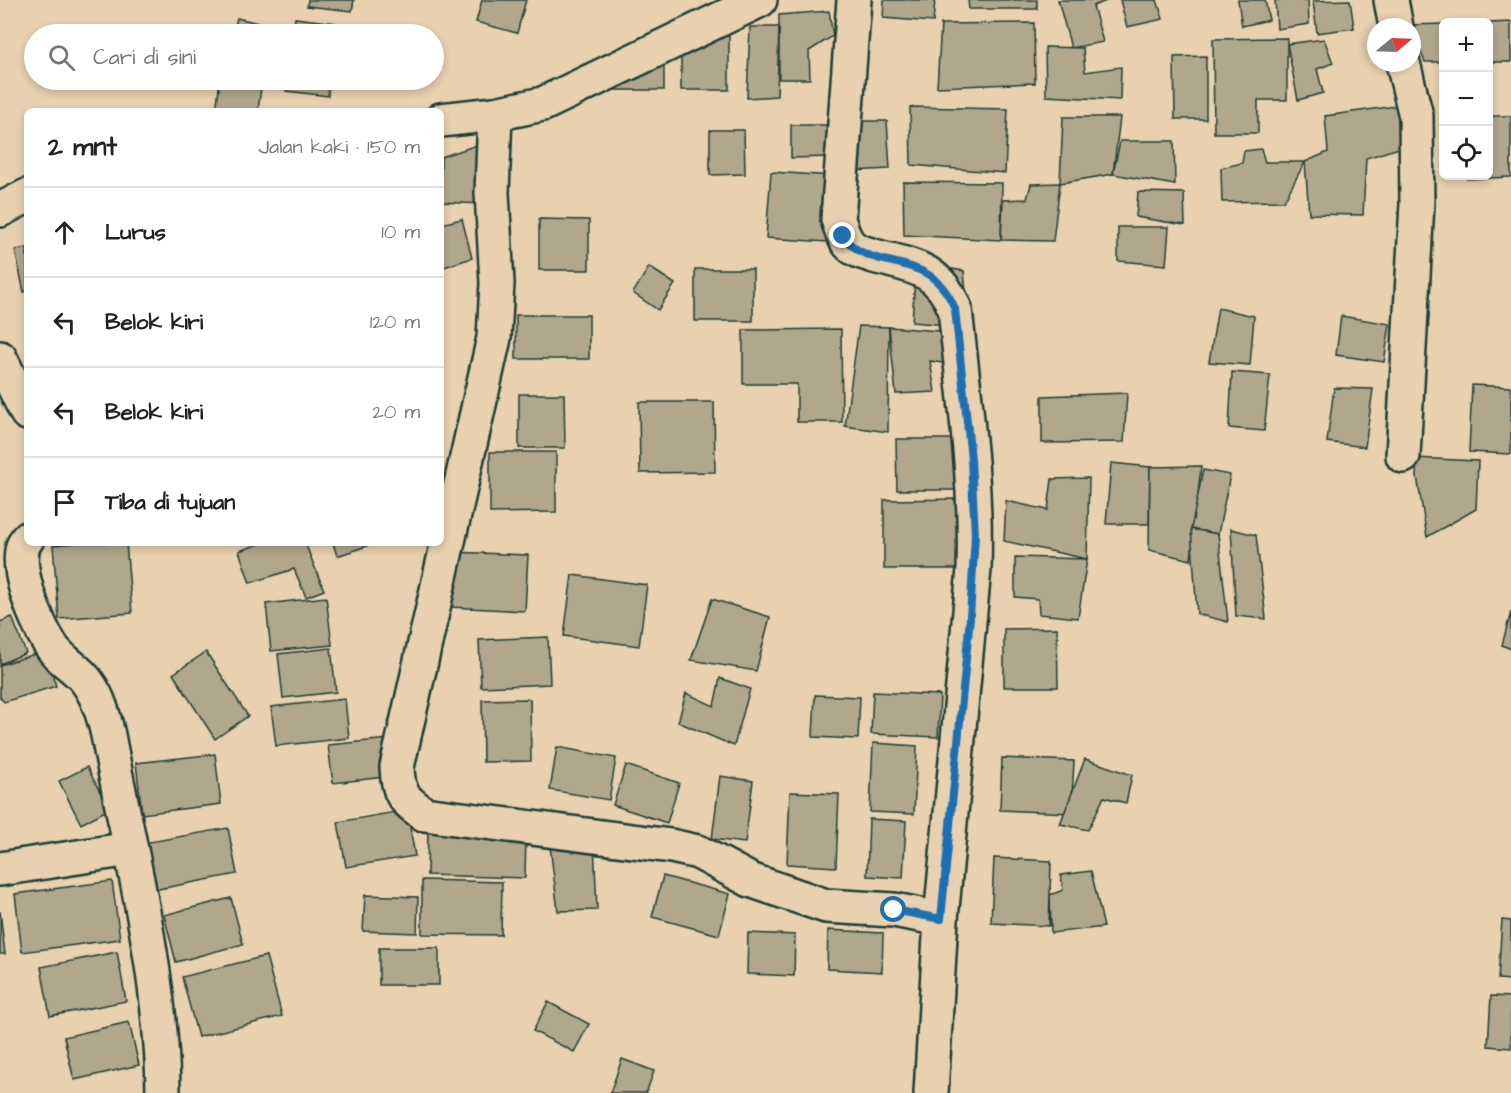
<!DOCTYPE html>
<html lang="id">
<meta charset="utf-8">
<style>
body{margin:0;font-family:"Architects Daughter",sans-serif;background:#f6f6f6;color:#222}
.controls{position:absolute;right:18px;top:18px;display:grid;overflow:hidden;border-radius:9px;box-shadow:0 3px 9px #0003}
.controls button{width:54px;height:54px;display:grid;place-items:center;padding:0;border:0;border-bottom:2px solid #e0e0e0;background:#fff;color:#222;font:30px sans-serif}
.compass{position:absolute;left:1367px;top:18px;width:54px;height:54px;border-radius:50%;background:#fff;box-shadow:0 3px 9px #0003;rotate:71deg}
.stop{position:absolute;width:18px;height:18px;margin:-14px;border:4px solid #1f6fb2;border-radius:50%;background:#fff}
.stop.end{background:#1f6fb2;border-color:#fff;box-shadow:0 2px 6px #0008}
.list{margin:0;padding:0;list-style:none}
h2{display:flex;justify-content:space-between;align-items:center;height:78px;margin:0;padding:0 24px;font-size:26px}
h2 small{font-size:20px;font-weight:400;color:#767676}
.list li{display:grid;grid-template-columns:39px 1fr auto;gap:18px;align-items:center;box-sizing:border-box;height:90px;padding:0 24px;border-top:2px solid #e0e0e0}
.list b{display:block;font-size:22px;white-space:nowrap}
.list em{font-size:20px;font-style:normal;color:#767676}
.icon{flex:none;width:33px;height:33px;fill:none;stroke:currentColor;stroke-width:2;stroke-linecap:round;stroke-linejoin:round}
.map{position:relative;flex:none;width:1511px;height:1093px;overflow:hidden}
.search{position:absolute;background:#fff;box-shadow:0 3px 9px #0003;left:24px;top:24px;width:420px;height:66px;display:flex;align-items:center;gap:15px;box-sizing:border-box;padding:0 21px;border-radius:33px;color:#767676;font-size:22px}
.panel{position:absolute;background:#fff;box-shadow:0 3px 9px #0003;left:24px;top:108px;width:420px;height:438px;border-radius:9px}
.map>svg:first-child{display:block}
.building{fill:#b1a78d;stroke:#1f3d34;stroke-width:1.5}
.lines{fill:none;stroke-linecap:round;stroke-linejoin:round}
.minor-casing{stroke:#1f3d34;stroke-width:38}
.minor{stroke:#e8d0b0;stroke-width:33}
.route{stroke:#1f6fb2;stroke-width:8}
</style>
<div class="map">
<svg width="1511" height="1093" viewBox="0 0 1511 1093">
<rect width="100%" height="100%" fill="#e8d0b0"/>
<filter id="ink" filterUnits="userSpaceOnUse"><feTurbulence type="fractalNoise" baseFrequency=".0167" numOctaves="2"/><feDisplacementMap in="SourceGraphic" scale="12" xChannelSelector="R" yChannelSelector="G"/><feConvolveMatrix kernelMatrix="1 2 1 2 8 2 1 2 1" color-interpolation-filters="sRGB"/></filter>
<g filter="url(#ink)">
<g class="building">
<path d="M 308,0 L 354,0 L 352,11 L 307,6 Z"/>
<path d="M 482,0 L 526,0 L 517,33 L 476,22 Z"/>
<path d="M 884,0 L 935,0 L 933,22 L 883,18 Z"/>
<path d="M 968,0 L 1037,0 L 1037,9 L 969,9 Z"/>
<path d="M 1058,0 L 1109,0 L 1093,6 L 1103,42 L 1071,48 Z"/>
<path d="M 1120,0 L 1157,0 L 1163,19 L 1127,27 Z"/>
<path d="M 1238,0 L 1265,0 L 1269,20 L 1242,26 Z"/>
<path d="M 1275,0 L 1308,0 L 1309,24 L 1277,29 Z"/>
<path d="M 1350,0 L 1354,28 L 1317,33 L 1313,1 Z"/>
<path d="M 829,11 L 833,36 L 809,51 L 810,79 L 779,79 L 779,15 Z"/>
<path d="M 237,18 L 271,26 L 269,34 L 233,34 Z"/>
<path d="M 295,18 L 336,23 L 335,34 L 293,34 Z"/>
<path d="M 1511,22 L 1511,62 L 1488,62 L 1488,23 Z"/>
<path d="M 1034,23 L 1035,83 L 937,87 L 941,24 Z"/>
<path d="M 1444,24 L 1444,62 L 1425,62 L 1410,25 Z"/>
<path d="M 750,27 L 779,27 L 777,96 L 747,98 Z"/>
<rect x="681" y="36" width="48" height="54"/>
<path d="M 1287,38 L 1287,100 L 1258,100 L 1258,133 L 1214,133 L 1213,39 Z"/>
<path d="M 1324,39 L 1333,63 L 1317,69 L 1323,93 L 1298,100 L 1287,44 Z"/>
<path d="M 1045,47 L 1083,48 L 1085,72 L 1121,67 L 1120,100 L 1046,96 Z"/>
<rect x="616" y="54" width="48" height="36"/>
<path d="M 1206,56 L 1206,119 L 1175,119 L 1174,57 Z"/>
<path d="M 220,80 L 262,80 L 258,111 L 216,111 Z"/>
<path d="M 288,80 L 329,80 L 328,96 L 286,91 Z"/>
<path d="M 1395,106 L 1409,145 L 1366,158 L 1363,215 L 1309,214 L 1305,162 L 1328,152 L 1325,116 Z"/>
<path d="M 910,107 L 1008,109 L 1005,173 L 911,165 Z"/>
<path d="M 1488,116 L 1511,116 L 1511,177 L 1467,179 L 1467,176 L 1488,176 Z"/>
<path d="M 1063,117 L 1120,117 L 1113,174 L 1060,183 Z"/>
<path d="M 851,121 L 887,121 L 890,169 L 851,171 Z"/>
<path d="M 791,125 L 829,125 L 830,157 L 791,158 Z"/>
<path d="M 710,130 L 744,130 L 745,174 L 710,175 Z"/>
<path d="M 1120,141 L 1174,141 L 1175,185 L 1113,174 Z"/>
<path d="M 483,143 L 483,204 L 441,202 L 441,157 Z"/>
<path d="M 1261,149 L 1265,162 L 1305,162 L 1284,201 L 1222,202 L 1221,168 L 1242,163 L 1244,151 Z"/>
<path d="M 771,172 L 833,176 L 828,242 L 766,238 Z"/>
<path d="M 903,182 L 1002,183 L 1001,240 L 904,235 Z"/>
<path d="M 1060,183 L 1053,241 L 1001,240 L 1003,200 L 1027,199 L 1031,184 Z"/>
<path d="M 1138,192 L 1184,193 L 1185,225 L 1136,217 Z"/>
<path d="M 462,219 L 472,258 L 441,268 L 441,224 Z"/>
<path d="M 539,219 L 589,220 L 589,270 L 539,270 Z"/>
<path d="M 1118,227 L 1169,227 L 1166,265 L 1118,261 Z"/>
<path d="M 27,248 L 27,291 L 24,292 L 15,250 Z"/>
<path d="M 916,263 L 964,271 L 969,327 L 912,322 Z"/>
<path d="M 649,267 L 675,284 L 658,310 L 633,293 Z"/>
<rect x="695" y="269" width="58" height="52"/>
<path d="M 1218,308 L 1254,316 L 1250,365 L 1209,362 Z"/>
<rect x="516" y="315" width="73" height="44"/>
<path d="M 1341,316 L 1390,324 L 1384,362 L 1336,355 Z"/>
<path d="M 859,326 L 889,327 L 888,432 L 845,426 Z"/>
<path d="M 889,327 L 952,332 L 955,365 L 930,361 L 935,392 L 896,394 Z"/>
<path d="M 841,329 L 842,422 L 797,422 L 797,384 L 743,384 L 743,330 Z"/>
<path d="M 1232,372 L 1270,375 L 1264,431 L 1229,428 Z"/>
<path d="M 1472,385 L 1511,387 L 1511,454 L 1469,452 Z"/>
<path d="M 1334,388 L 1373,389 L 1365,447 L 1327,442 Z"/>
<path d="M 1127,393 L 1124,442 L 1042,443 L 1042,396 Z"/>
<path d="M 519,394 L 564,394 L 565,448 L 519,448 Z"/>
<path d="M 639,402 L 714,402 L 715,472 L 640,473 Z"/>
<path d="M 896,439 L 964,439 L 965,490 L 897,490 Z"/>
<path d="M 490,452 L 556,452 L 556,512 L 490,513 Z"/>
<path d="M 1414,458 L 1478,461 L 1476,509 L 1427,537 Z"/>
<path d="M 1111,463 L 1150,467 L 1149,524 L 1106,524 Z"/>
<path d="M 1201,466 L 1191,560 L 1149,550 L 1150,467 Z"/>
<path d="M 1203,470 L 1230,475 L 1218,534 L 1191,529 Z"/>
<path d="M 1089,478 L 1087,559 L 1004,541 L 1006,501 L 1048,510 L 1052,479 Z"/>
<path d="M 966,499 L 966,569 L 884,569 L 884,500 Z"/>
<path d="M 1191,529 L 1218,534 L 1228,622 L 1197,614 Z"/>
<path d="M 1231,529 L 1256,535 L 1266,619 L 1236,616 Z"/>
<path d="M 78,543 L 126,543 L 132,613 L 59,619 L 53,545 Z"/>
<path d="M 262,543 L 305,543 L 324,590 L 306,597 L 294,569 L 250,583 L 239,551 Z"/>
<path d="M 333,543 L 366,543 L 367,546 L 337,556 Z"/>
<path d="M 452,552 L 528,555 L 525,611 L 450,607 Z"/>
<path d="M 1015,557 L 1087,559 L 1078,618 L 1039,614 L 1038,599 L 1015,597 Z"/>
<path d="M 572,575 L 647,585 L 639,646 L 564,636 Z"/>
<path d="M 326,597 L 332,645 L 271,651 L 266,604 Z"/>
<path d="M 712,599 L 770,617 L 756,671 L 691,660 Z"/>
<path d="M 1511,612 L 1511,649 L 1502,645 Z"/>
<path d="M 12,617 L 26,653 L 0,664 L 0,622 Z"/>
<path d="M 1057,628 L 1058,687 L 1004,687 L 1004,629 Z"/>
<path d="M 548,637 L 550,684 L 481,687 L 479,640 Z"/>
<path d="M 331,648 L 336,692 L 283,698 L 278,654 Z"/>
<path d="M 45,651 L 56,686 L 4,702 L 0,697 L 0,665 Z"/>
<path d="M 206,652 L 248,716 L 215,739 L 173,674 Z"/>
<path d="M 720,678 L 750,689 L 734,746 L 678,722 L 686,693 L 714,706 Z"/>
<path d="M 873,692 L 940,695 L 938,737 L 871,734 Z"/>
<path d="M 815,695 L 860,697 L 858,739 L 813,737 Z"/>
<path d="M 345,699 L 349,738 L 276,746 L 271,707 Z"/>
<path d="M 530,699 L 531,761 L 483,762 L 482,700 Z"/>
<path d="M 389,739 L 393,776 L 333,783 L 328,745 Z"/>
<path d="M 873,743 L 917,746 L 914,814 L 870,812 Z"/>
<path d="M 557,747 L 616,758 L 609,800 L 550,790 Z"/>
<path d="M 215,754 L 221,804 L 142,814 L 136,763 Z"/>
<path d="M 1002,758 L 1074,761 L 1071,813 L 1000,810 Z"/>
<path d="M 1085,759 L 1132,775 L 1126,803 L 1104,797 L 1088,830 L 1060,824 Z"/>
<path d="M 626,765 L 679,783 L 667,823 L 613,805 Z"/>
<path d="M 87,767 L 109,809 L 81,824 L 59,781 Z"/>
<path d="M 720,776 L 753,781 L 745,843 L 712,839 Z"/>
<path d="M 790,792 L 839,794 L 836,867 L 787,864 Z"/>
<path d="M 407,810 L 415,856 L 346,867 L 338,822 Z"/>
<path d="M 869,819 L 906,821 L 903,878 L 867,876 Z"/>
<path d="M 228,828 L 237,874 L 153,890 L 144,843 Z"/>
<path d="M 428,829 L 526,833 L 525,878 L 427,875 Z"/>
<path d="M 594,843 L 597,910 L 558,911 L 550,846 Z"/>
<path d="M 994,858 L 1051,861 L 1049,926 L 991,923 Z"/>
<path d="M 1091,871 L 1104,927 L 1051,933 L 1050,895 L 1063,890 L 1061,875 Z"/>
<path d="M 663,876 L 730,894 L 719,935 L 652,917 Z"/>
<path d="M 422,880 L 502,882 L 501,935 L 422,934 Z"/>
<path d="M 112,881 L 120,939 L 22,952 L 15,894 Z"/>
<path d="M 365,895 L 418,897 L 417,933 L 363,931 Z"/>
<path d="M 231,898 L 243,944 L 176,962 L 164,915 Z"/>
<path d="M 0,911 L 5,954 L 0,954 Z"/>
<path d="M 1502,920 L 1511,921 L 1511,980 L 1498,979 Z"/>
<path d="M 828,930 L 883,933 L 882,972 L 827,969 Z"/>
<path d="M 748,933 L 795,935 L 794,976 L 747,974 Z"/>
<rect x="379" y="948" width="60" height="37"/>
<path d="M 117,952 L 126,1001 L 50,1016 L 41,967 Z"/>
<path d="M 266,956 L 282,1016 L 198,1037 L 182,977 Z"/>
<path d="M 1491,996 L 1511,997 L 1511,1048 L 1488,1046 Z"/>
<path d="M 548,1002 L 589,1024 L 574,1052 L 533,1031 Z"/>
<path d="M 129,1022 L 139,1065 L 74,1080 L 64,1037 Z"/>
<path d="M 622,1059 L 654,1071 L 646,1093 L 610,1093 Z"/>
</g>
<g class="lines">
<g class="minor-casing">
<g id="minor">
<path d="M 854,0 L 838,219 C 841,228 843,237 849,244 C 855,251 865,253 874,256 C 912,266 939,268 955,309 C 964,395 977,482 974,569 L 941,919 L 931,1093"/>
<path d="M 1391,0 L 1396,27"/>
<path d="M 1403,63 L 1416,116 L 1417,204 L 1403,456"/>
<path d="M 495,114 L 492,193 L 497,283 L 494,338 L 397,767 C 398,794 403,799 424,814 L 671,846 L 698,852 L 750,880 L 826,906 L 894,910 L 941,919"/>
<path d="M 441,120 L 495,114 L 543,104 L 760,0"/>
<path d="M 0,210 L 27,196"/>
<path d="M 0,358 L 27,413"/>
<path d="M 27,539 C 9,560 38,627 52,647 C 61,661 79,669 88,683 C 99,698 104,717 108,735 C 130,853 162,973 163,1093"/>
<path d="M 0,869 L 130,849"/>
</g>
</g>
<use href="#minor" class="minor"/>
</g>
</g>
<g class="lines" filter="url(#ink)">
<path class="route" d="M 843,236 C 873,277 929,245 955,309 L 971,459 L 975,535 L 970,617 L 941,919 L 894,910"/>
</g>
</svg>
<div class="controls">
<button>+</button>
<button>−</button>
<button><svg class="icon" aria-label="locate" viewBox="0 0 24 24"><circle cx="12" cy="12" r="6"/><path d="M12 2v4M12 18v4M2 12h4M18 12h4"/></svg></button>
</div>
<svg class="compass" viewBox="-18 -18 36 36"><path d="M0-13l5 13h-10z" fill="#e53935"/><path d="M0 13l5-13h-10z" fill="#767676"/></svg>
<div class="stop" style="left:894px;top:910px"></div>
<div class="stop end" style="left:843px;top:236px"></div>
<div class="search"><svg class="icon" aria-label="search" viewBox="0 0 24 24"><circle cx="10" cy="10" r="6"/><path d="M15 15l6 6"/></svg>Cari di sini</div>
<section class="panel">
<h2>2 mnt<small>Jalan kaki · 150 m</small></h2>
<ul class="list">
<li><svg class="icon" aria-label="ahead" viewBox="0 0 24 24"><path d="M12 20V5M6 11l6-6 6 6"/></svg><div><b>Lurus</b></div><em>10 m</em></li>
<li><svg class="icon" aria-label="left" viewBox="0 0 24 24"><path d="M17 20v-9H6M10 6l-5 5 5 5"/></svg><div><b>Belok kiri</b></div><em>120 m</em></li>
<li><svg class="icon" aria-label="left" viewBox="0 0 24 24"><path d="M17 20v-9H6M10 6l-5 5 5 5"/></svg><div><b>Belok kiri</b></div><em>20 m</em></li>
<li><svg class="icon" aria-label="arrive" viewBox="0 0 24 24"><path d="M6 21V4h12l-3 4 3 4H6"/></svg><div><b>Tiba di tujuan</b></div></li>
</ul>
</section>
</div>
